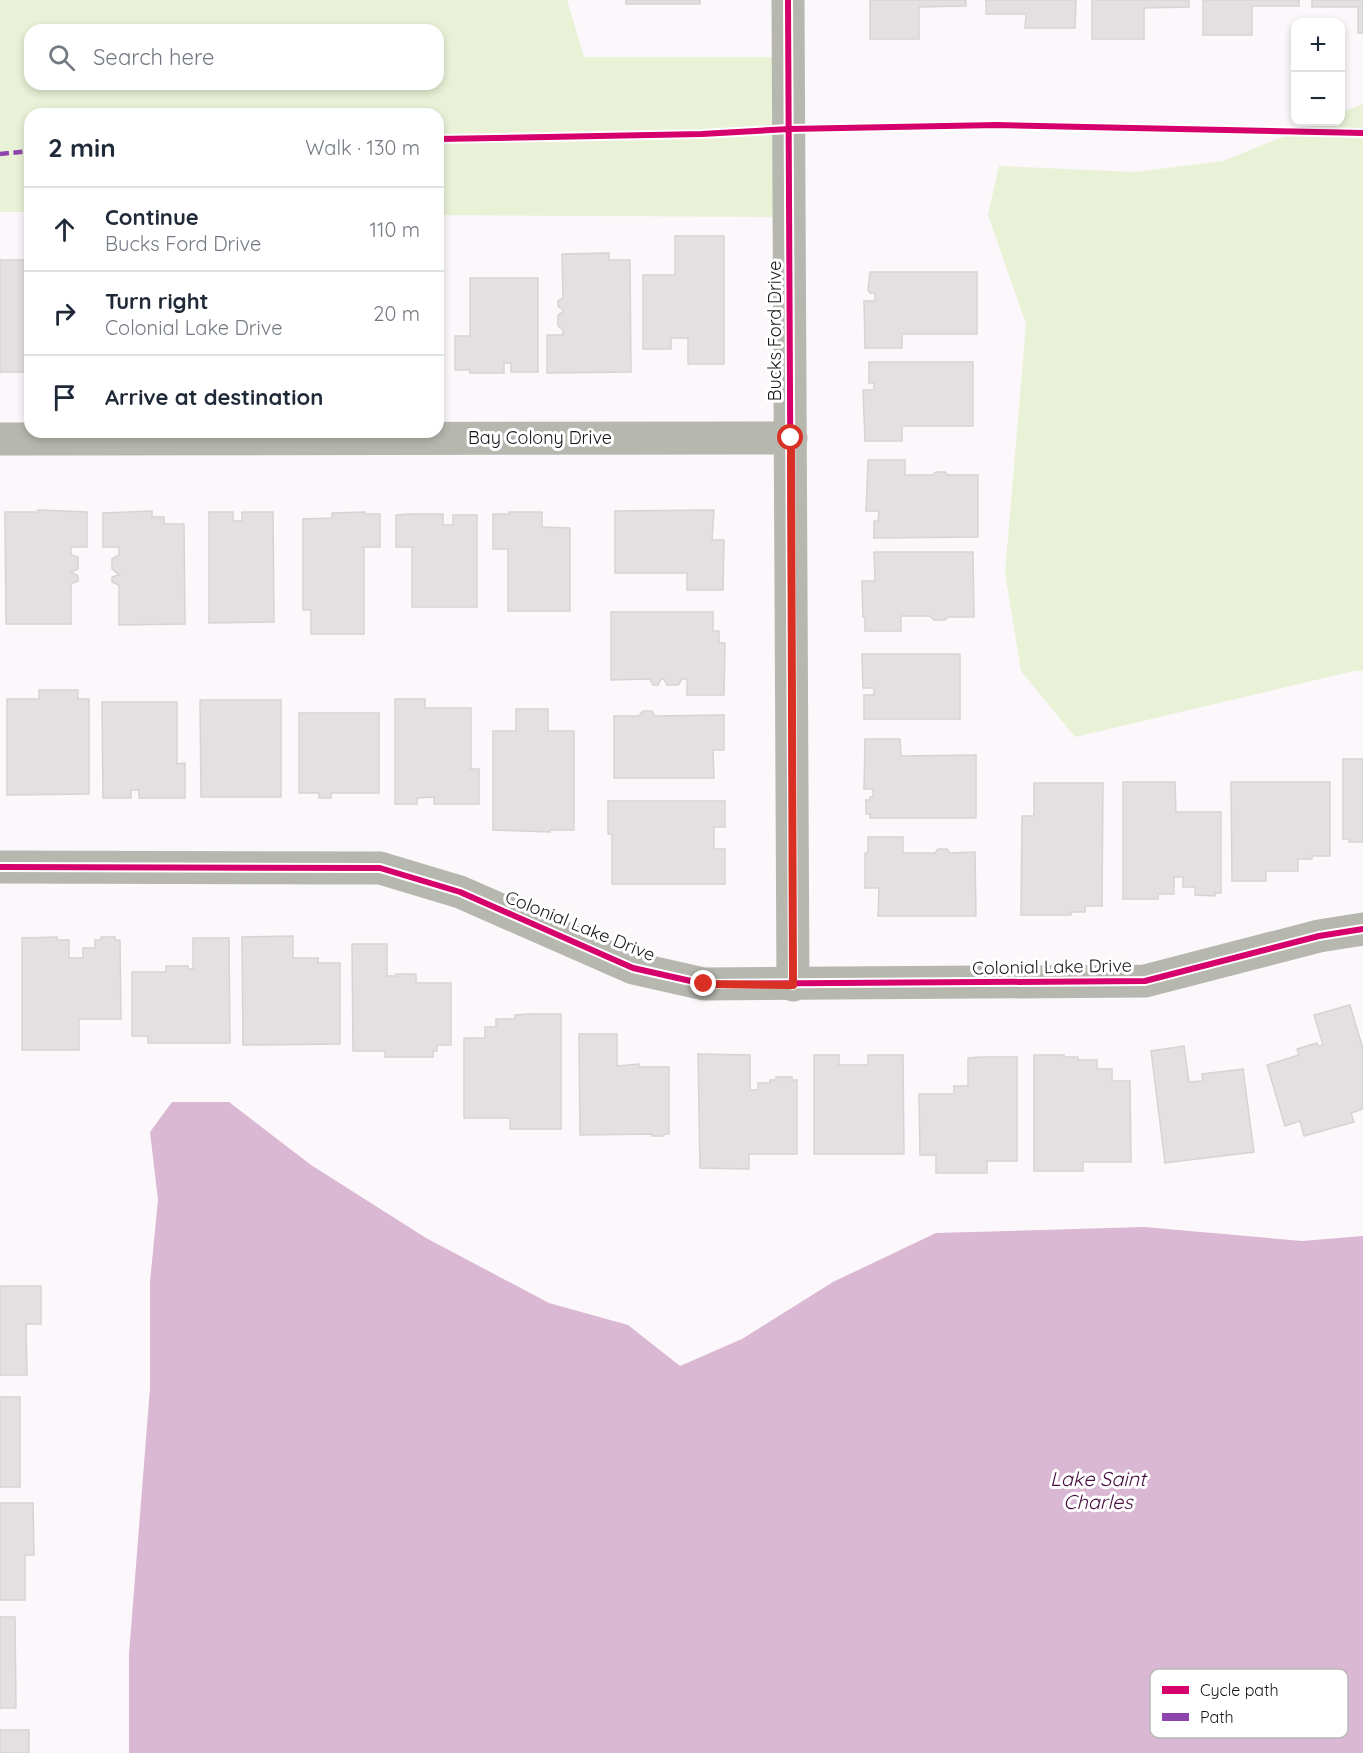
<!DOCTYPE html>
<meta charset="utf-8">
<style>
body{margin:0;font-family:Quicksand,sans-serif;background:#f2f2f3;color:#1f2937}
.controls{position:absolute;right:18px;top:18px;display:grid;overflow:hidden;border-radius:12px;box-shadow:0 3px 9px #0003}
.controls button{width:54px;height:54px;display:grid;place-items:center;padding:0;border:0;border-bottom:2px solid #e0e1e3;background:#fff;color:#1f2937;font:30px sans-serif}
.stop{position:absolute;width:18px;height:18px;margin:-14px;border:4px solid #d93025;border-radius:50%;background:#fff}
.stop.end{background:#d93025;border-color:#fff;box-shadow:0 2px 6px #0008}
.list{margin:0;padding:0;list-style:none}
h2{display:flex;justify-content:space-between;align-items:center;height:78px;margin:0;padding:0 24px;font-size:26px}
h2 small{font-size:20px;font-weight:400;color:#747a83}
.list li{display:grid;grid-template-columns:39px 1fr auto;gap:18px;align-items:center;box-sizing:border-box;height:84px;padding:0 24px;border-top:2px solid #e0e1e3}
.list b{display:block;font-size:22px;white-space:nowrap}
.list p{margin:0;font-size:20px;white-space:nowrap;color:#747a83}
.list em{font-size:20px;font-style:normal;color:#747a83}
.icon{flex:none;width:33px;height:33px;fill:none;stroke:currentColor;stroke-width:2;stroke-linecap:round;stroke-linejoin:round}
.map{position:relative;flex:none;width:1363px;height:1753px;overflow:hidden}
.search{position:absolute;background:#fff;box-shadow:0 3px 9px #0003;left:24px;top:24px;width:420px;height:66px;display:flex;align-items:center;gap:15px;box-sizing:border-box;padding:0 21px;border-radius:18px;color:#747a83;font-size:22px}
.panel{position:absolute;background:#fff;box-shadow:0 3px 9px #0003;left:24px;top:108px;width:420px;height:330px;border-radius:18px}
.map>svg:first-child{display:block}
.green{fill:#e9f2d7;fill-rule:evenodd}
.water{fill:#dab7d2}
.building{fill:#e4e0e2;stroke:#d7d3d5;stroke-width:1.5}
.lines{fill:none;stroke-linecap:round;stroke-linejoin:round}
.street{stroke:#b6b8af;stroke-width:33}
.quiet{stroke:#8e44ad;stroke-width:4.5;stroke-dasharray:9 4.5;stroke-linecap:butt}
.cycleway-casing{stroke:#fff;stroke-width:10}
.cycleway{stroke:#d6006c;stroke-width:6}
.route{stroke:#d93025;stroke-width:8}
.labels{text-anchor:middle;stroke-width:6;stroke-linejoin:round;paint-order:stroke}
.street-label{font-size:18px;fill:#181617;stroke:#fff}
.water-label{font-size:20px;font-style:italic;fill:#491041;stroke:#fff}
.key{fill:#fff;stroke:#bab9b9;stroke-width:1.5}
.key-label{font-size:16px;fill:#181617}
</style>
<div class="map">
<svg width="1363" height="1753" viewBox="0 0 1363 1753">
<rect width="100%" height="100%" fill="#fcf7fa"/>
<g class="green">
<path d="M 0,0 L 567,0 L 584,57 L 783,57 L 783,217 L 438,215 L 438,114 L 30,114 L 30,212 L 0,212 ZM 30,30 L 438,30 L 438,84 L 30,84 Z"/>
<path d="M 1363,104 L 1363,671 L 1354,671 L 1075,737 L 1021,671 L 1005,573 L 1026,324 L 988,215 L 999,166 L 1135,172 L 1223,161 L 1319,122 L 1340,122 L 1341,113 Z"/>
</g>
<path class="water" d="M 172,1102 L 229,1102 L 311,1165 L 426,1238 L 549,1303 L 628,1325 L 680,1366 L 742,1339 L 833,1282 L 936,1233 L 1144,1227 L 1302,1241 L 1363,1236 L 1363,1753 L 129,1753 L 129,1654 L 150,1388 L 150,1282 L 158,1200 L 150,1132 Z"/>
<g class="building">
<rect x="626" y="0" width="74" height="4"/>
<path d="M 870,0 L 966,0 L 966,6 L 919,7 L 919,39 L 870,39 Z"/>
<path d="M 986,0 L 1076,0 L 1075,28 L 1025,28 L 1026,14 L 986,14 Z"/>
<path d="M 1092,0 L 1189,0 L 1189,7 L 1144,8 L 1144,39 L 1092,39 Z"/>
<path d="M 1203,0 L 1299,0 L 1299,6 L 1252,6 L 1252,35 L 1203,35 Z"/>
<path d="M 1312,0 L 1363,0 L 1363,33 L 1358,33 L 1358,7 L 1312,7 Z"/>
<path d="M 675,236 L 724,236 L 724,364 L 688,364 L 688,338 L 671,338 L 671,349 L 643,349 L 643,275 L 675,275 Z"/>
<path d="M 609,253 L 609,260 L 630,260 L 631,372 L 547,373 L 547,335 L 563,335 L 563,330 L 558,326 L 558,315 L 563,312 L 562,309 L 558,306 L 558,301 L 563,298 L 562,254 Z"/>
<rect x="0" y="260" width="30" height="112"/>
<path d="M 870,272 L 977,272 L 977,334 L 902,334 L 902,348 L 865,348 L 864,301 L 875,301 L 875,293 L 870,293 L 868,290 Z"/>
<path d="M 470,278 L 538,278 L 538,372 L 511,372 L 511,363 L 504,363 L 504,373 L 470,373 L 470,370 L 455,370 L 455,336 L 470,336 Z"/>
<path d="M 438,336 L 442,336 L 443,371 L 438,371 Z"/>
<path d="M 869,362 L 973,362 L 973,426 L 902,426 L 902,441 L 865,441 L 863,390 L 874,390 L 874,383 L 869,383 Z"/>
<path d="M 868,460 L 905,460 L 905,475 L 933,475 L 936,472 L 945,472 L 948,475 L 978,475 L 978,537 L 874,538 L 874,521 L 878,521 L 879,511 L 866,511 Z"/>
<path d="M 38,510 L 87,512 L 87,547 L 71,547 L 71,555 L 78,557 L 78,569 L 71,572 L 78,576 L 78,581 L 71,584 L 71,624 L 6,624 L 5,512 L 38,512 Z"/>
<path d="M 714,510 L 712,540 L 724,540 L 723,590 L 687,590 L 687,573 L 615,573 L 615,511 Z"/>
<path d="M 152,511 L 152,517 L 164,517 L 164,524 L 184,524 L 185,624 L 119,625 L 119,585 L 112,582 L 112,577 L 119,575 L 112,569 L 112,559 L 119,555 L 119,547 L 103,547 L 103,513 Z"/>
<path d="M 209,512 L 233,512 L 233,521 L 242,521 L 242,512 L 273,512 L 274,622 L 209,623 Z"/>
<path d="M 365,512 L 365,514 L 380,514 L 380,547 L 364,547 L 364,634 L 311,634 L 311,610 L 303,610 L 303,519 L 332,518 L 332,513 Z"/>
<path d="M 509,512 L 542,512 L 542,527 L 570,528 L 570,611 L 508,611 L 508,549 L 493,549 L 493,514 L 509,514 Z"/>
<path d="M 410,514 L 443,514 L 443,525 L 453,525 L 453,515 L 477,515 L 477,607 L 412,607 L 412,547 L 396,547 L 396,515 Z"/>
<path d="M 874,552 L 973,552 L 974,617 L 948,617 L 945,620 L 934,620 L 930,616 L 901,616 L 901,631 L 865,631 L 865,617 L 863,617 L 862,581 L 875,581 Z"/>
<path d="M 611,612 L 713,612 L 713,631 L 719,631 L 719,643 L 725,643 L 724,695 L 687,695 L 687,679 L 682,679 L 678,685 L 667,685 L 664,679 L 661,679 L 658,685 L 653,685 L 650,679 L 611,680 Z"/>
<path d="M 862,654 L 960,654 L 960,719 L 864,719 L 864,695 L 874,695 L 874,688 L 863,688 Z"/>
<path d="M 39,690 L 78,690 L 78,699 L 89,699 L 89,794 L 7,795 L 7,699 L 39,699 Z"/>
<path d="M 395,699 L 425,699 L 425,708 L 471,708 L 471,769 L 479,769 L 479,804 L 434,804 L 434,797 L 417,798 L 417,804 L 395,804 Z"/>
<path d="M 200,700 L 281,700 L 281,797 L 201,797 Z"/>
<path d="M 102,702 L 177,702 L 177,764 L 185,763 L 185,798 L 139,798 L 139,790 L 131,790 L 131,798 L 103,798 Z"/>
<path d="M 516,709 L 548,709 L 548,731 L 574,731 L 574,830 L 550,830 L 550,832 L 493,830 L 493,731 L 516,731 Z"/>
<path d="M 643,711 L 652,711 L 655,716 L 724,715 L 724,750 L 713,750 L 714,778 L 614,778 L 614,716 L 639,716 Z"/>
<path d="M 299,713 L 379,713 L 379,793 L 331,793 L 331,798 L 319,798 L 319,793 L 299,793 Z"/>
<path d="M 865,739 L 900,739 L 901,756 L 976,755 L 976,818 L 870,818 L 870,814 L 866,814 L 866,800 L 870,800 L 870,797 L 873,797 L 873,789 L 864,789 Z"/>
<path d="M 1343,759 L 1363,759 L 1363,842 L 1349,842 L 1349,839 L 1343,839 Z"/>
<path d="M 1123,782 L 1175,782 L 1176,812 L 1221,812 L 1221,893 L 1215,893 L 1215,896 L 1195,895 L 1195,887 L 1183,887 L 1183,877 L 1174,877 L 1174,894 L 1158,894 L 1158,899 L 1123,899 Z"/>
<path d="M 1231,782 L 1330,782 L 1330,856 L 1312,856 L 1312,859 L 1298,859 L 1298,871 L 1266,871 L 1266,881 L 1232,881 Z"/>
<path d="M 1034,783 L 1103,783 L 1102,906 L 1085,906 L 1085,912 L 1071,912 L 1071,915 L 1021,915 L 1022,816 L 1034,816 Z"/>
<path d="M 608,801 L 725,801 L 725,827 L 714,827 L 714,849 L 725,849 L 725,884 L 612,884 L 612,834 L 608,834 Z"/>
<path d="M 868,837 L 903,837 L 903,853 L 935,853 L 938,849 L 947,849 L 950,853 L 975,852 L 976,916 L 878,916 L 879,888 L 865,888 L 865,853 L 868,853 Z"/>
<path d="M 293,936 L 293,958 L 318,958 L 318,963 L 340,963 L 340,1044 L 243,1045 L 242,937 Z"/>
<path d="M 57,937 L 57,940 L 69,940 L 69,958 L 83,958 L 83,948 L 95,948 L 95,940 L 101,940 L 101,937 L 115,937 L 115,940 L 120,940 L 121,1019 L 79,1019 L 79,1050 L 22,1050 L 22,938 Z"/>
<path d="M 193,938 L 229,938 L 230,1043 L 148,1043 L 148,1036 L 132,1036 L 132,972 L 166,972 L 166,966 L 188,966 L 188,969 L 193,969 Z"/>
<path d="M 352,944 L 387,944 L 387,976 L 396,976 L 396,974 L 416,974 L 416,983 L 451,983 L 451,1045 L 437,1045 L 437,1051 L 433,1051 L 433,1057 L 385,1057 L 385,1051 L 353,1051 Z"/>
<path d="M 1350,1005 L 1363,1049 L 1363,1109 L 1351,1113 L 1354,1122 L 1304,1136 L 1300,1121 L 1285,1126 L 1267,1065 L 1299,1055 L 1297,1049 L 1317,1043 L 1318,1046 L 1323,1045 L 1314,1015 Z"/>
<path d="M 529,1014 L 561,1014 L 561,1129 L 510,1129 L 510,1118 L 464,1118 L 464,1038 L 485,1038 L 485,1027 L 496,1027 L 496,1019 L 515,1019 L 515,1015 Z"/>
<path d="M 579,1034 L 617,1034 L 617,1066 L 639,1064 L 639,1067 L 669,1067 L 669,1134 L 664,1134 L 664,1136 L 652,1136 L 652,1134 L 580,1135 Z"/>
<path d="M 1184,1046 L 1189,1082 L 1203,1081 L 1202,1074 L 1243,1069 L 1254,1152 L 1165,1163 L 1151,1051 Z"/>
<path d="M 698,1054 L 750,1055 L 750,1090 L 758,1090 L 758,1083 L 770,1083 L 770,1080 L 776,1080 L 776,1077 L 792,1077 L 792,1080 L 797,1080 L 797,1154 L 749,1154 L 749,1169 L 700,1168 Z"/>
<path d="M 814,1055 L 839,1055 L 839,1065 L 868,1065 L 868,1055 L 903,1055 L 904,1154 L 814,1154 Z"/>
<path d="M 1034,1055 L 1064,1055 L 1064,1057 L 1078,1057 L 1078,1060 L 1097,1060 L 1097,1069 L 1112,1069 L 1112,1081 L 1130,1081 L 1131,1162 L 1083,1162 L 1083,1171 L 1034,1171 Z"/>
<path d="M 982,1057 L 1017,1057 L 1017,1161 L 987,1161 L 987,1173 L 936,1173 L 936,1155 L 920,1155 L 919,1094 L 954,1094 L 954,1086 L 968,1086 L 968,1058 Z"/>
<path d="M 0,1286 L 41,1286 L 41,1324 L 26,1324 L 27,1375 L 0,1375 Z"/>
<rect x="0" y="1397" width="20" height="90"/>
<path d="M 0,1503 L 33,1503 L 34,1555 L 25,1555 L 25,1600 L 0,1600 Z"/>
<path d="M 0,1617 L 15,1617 L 16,1708 L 0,1708 Z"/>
<rect x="0" y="1730" width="29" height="23"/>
</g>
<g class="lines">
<g class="street">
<path d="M 788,0 L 793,985"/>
<path d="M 0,439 L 791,438"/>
<path d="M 0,867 L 380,868 L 460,892 L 633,968 L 704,984 L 1145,981 L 1319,936 L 1363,929"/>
</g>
<path class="quiet" d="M 0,154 L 30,151"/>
<g class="cycleway-casing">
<g id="cycleway">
<path d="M 788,0 L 793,985"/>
<path d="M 438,139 L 702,134 L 789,129 L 997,125 L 1363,133"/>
<path d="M 0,867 L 380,868 L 460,892 L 633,968 L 704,984 L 1145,981 L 1319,936 L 1363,929"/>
</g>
</g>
<use href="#cycleway" class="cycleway"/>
</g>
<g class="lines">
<path class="route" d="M 704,984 L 793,985 L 791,438"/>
</g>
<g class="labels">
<g class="street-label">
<text transform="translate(775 331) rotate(-90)" y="6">Bucks Ford Drive</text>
<text x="540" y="444">Bay Colony Drive</text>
<text transform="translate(580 926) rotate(22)" y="6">Colonial Lake Drive</text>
<text transform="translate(1052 967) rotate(-1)" y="6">Colonial Lake Drive</text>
</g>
<g class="water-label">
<text x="1098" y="1486">Lake Saint<tspan x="1098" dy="23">Charles</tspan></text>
</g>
</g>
<rect x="1150" y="1669" width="198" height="69" rx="9" class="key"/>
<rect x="1162" y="1686" width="27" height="8" fill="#d6006c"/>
<rect x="1162" y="1713" width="27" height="8" fill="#8e44ad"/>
<g class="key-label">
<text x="1200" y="1696">Cycle path</text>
<text x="1200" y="1723">Path</text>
</g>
</svg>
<div class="controls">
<button>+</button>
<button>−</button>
</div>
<div class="stop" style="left:791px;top:438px"></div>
<div class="stop end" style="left:704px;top:984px"></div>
<div class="search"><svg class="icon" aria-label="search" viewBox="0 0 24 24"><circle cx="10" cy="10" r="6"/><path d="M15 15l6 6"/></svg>Search here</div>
<section class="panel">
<h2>2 min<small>Walk · 130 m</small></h2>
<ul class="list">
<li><svg class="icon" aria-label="ahead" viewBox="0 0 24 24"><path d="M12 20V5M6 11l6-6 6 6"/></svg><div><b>Continue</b><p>Bucks Ford Drive</p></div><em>110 m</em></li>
<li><svg class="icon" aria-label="right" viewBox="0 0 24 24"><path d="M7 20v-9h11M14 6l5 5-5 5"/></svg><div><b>Turn right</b><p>Colonial Lake Drive</p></div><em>20 m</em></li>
<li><svg class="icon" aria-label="arrive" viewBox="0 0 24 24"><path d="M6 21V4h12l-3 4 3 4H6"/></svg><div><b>Arrive at destination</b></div></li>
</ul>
</section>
</div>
